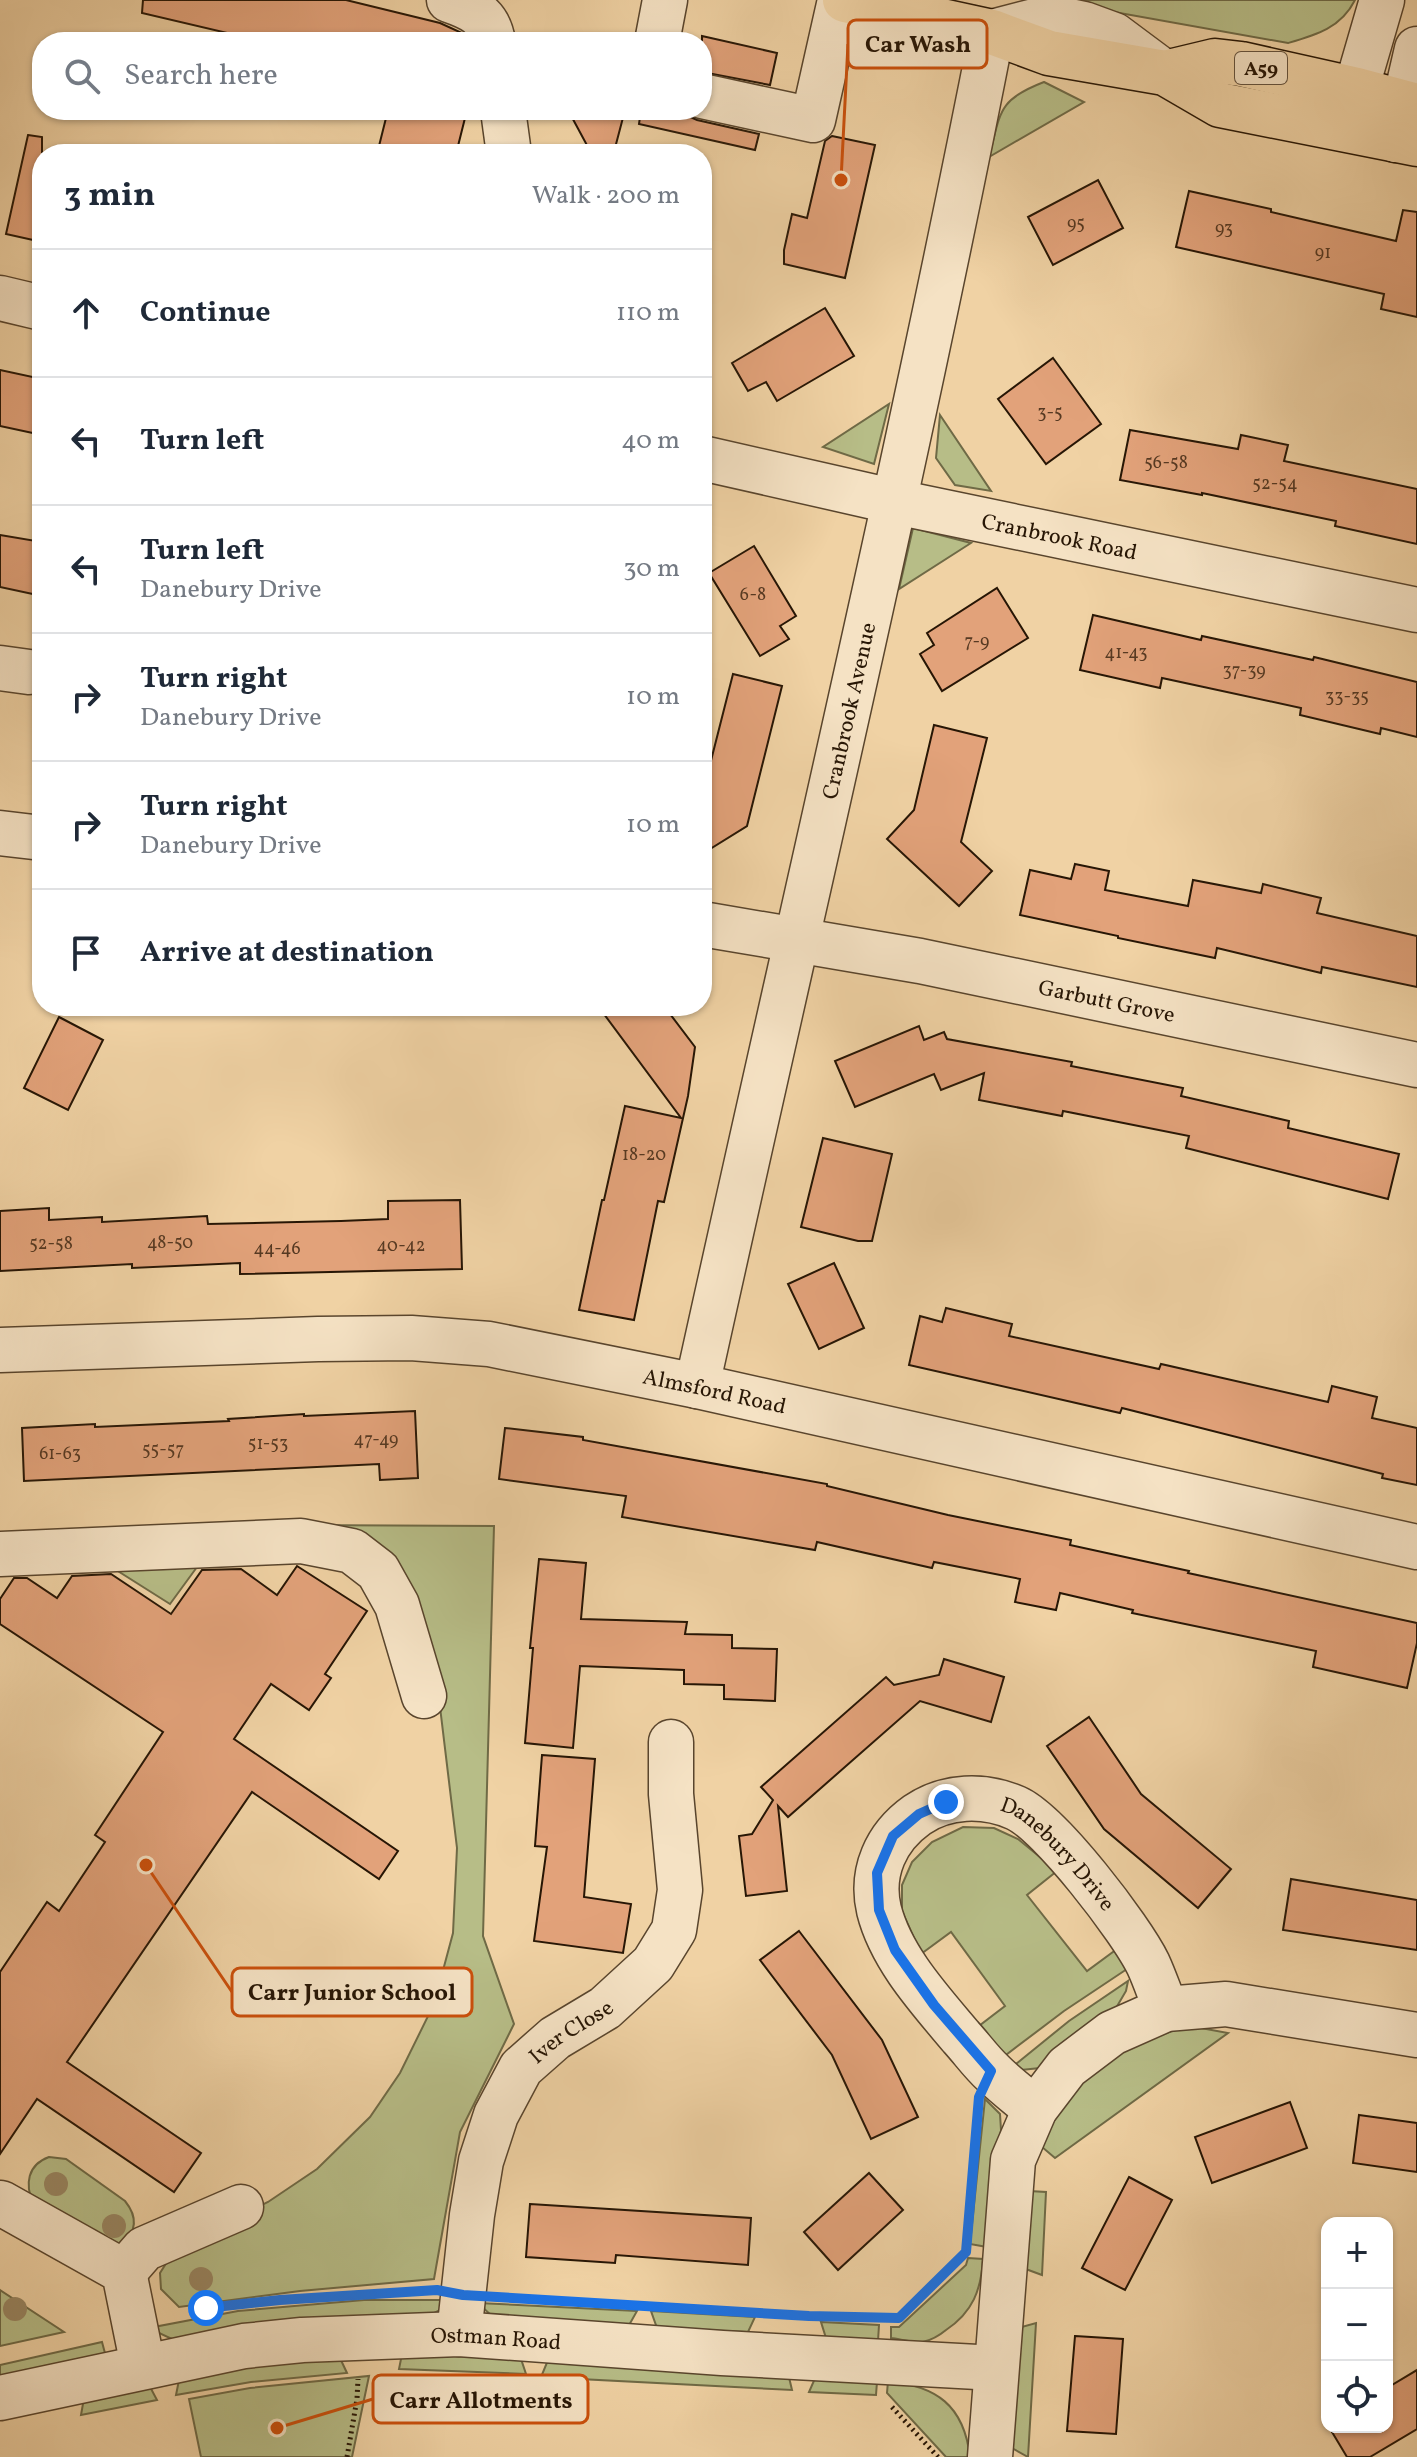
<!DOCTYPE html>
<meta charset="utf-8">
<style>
body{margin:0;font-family:Vollkorn,serif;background:#f6f6f7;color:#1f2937}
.controls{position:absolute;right:24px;bottom:24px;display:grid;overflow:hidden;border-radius:16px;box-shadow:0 2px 6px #0004}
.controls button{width:72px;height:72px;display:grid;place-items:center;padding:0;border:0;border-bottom:2px solid #e0e1e3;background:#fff;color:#1f2937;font:40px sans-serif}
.stop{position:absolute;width:24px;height:24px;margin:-18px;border:6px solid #1a73e8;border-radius:50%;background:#fff}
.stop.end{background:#1a73e8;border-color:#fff;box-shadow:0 2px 8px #0008}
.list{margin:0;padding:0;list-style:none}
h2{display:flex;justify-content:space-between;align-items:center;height:104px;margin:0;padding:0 32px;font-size:34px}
h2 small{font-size:26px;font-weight:400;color:#747a83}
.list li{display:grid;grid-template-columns:52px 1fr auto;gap:24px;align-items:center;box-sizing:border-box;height:128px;padding:0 32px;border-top:2px solid #e0e1e3}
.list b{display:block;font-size:30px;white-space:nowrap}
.list p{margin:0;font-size:26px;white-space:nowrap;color:#747a83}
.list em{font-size:26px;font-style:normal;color:#747a83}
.icon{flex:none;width:44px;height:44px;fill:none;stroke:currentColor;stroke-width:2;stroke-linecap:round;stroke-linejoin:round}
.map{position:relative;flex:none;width:1417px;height:2457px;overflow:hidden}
.search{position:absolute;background:#fff;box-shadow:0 2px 6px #0004;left:32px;top:32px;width:680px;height:88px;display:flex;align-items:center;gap:20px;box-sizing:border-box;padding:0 28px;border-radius:32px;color:#747a83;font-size:30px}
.panel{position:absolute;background:#fff;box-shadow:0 2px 6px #0004;left:32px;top:144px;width:680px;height:872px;border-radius:32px}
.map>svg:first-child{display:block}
.green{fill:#b7bd87;stroke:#6f6a46;stroke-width:2}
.building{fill:#e2a27a;stroke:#271605;stroke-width:2}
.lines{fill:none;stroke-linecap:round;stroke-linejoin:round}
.minor-casing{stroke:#59452d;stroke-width:47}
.major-casing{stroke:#271605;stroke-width:47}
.path{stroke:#271605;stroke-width:5;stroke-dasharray:2 4;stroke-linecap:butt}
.minor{stroke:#f5e2c4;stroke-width:44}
.major{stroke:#f0d2a4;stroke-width:44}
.tree{fill:#998662}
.route{stroke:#1a73e8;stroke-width:10}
.labels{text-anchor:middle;stroke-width:7;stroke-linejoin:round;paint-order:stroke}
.number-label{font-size:18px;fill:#563922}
.shield{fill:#f5e2c4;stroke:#65533e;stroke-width:2}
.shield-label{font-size:20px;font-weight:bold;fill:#271605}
.street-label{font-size:22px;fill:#271605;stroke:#f5e2c4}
.leader{fill:none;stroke:#cb4f0b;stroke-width:3}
.callout-dot{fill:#cb4f0b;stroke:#f5e2c4;stroke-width:3}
.callout{fill:#f5e2c4;stroke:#cb4f0b;stroke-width:3}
.callout-label{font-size:24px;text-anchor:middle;font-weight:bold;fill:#271605}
</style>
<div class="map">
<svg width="1417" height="2457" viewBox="0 0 1417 2457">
<rect width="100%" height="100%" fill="#f0d2a4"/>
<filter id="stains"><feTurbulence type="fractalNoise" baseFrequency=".0025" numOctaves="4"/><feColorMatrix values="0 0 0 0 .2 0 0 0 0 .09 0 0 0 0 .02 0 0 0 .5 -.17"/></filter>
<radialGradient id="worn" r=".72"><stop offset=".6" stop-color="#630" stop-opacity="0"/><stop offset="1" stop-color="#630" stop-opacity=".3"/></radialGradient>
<g class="green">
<path d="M 1047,0 L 1355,0 C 1341,28 1316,35 1288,43 Z"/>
<path d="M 1044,82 L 1084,102 L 989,157 C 1001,112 997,100 1044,82 Z"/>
<path d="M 889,404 L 874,464 L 823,447 Z"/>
<path d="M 940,415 L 991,491 L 955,485 L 936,458 Z"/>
<path d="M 913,528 L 971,543 L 899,589 Z"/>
<path d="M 292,1525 L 494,1526 L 483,1936 L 514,2024 L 460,2132 L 434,2279 L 300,2291 L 179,2307 L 161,2289 L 160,2273 L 167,2262 L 215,2228 L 268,2202 L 317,2169 L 370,2117 L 400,2073 L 434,2004 L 453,1933 L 457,1848 L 440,1707 L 421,1636 Z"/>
<path d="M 208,1552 L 170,1604 L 102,1561 Z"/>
<path d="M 963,1827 L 994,1828 L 1018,1839 L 1057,1871 L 1027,1895 L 1087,1971 L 1117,1949 L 1127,1969 L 1064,2011 L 998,2061 L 975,2029 L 1005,2006 L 951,1932 L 921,1954 L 902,1911 L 902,1885 L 912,1862 L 932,1842 Z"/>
<path d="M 1128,1981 L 1126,1991 L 1116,2008 L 1083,2027 L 1059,2046 L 1040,2068 L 1021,2070 L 1011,2068 L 1069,2021 Z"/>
<path d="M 1190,2026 L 1228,2033 L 1055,2158 L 1042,2147 L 1051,2109 L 1106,2057 L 1148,2038 Z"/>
<path d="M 985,2099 L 1000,2114 L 1001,2130 L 987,2247 L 970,2244 Z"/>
<path d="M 49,2157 L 66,2159 L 125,2201 C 138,2217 137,2232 121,2246 L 33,2204 C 25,2184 27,2165 49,2157 Z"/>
<path d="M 1029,2191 L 1046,2192 L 1042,2275 L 1023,2268 Z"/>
<path d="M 968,2258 L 983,2259 C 981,2290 973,2312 946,2330 C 940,2335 931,2340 923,2342 C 913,2343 900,2339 891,2338 L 891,2327 L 899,2327 L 966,2265 Z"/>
<path d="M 0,2290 L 64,2332 L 0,2346 Z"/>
<path d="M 364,2300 L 447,2300 L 440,2310 L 427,2317 L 174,2340 L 159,2333 L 154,2327 L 238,2311 Z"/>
<path d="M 478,2303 L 637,2311 L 628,2327 L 494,2318 Z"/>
<path d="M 651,2311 L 755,2317 L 748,2332 L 657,2328 Z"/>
<path d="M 821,2322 L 879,2325 L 878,2341 L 826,2338 Z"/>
<path d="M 1036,2323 L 1028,2457 L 1010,2447 L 1018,2328 Z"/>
<path d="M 102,2342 L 106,2357 L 0,2380 L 0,2365 Z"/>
<path d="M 402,2354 L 444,2354 L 521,2359 L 526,2374 L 399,2369 Z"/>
<path d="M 339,2356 L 347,2373 L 251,2382 L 176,2395 L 179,2380 L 248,2366 Z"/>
<path d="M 548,2360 L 788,2373 L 792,2390 L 541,2377 Z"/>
<path d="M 369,2376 L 352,2457 L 201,2457 L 189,2399 L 250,2388 Z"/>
<path d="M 816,2376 L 877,2382 L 876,2395 L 809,2392 Z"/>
<path d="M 888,2381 C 936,2386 964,2405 970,2457 L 946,2457 L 887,2393 Z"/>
<path d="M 149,2385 L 157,2400 L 81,2415 L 84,2398 Z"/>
</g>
<g class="building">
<path d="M 143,0 L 346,0 L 440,23 L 462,33 L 466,38 L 465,42 L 266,42 L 142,13 Z"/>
<path d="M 702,36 L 777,53 L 770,85 L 702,72 Z"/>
<path d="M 388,110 L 467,110 L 456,154 L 377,154 Z"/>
<path d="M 568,110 L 625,110 L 615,148 L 589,149 Z"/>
<path d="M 641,110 L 682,110 L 686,115 L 697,120 L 759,134 L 755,150 L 639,124 Z"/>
<path d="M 28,135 L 42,137 L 42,242 L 6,234 Z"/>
<path d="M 832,136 L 875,145 L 845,278 L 784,264 L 784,250 L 792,214 L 807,218 L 825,141 Z"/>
<path d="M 1098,180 L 1123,228 L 1053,265 L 1028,217 Z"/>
<path d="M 1189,191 L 1271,209 L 1271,212 L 1396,241 L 1403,210 L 1417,212 L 1417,317 L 1381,309 L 1384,294 L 1176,247 Z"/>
<path d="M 825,308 L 854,356 L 777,401 L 766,382 L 748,391 L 732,363 Z"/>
<path d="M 1053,358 L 1101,424 L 1046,464 L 998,399 Z"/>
<path d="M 0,370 L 42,379 L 42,435 L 0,426 Z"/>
<path d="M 1130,430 L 1238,449 L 1241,435 L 1288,445 L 1284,461 L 1417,489 L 1417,544 L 1335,526 L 1336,521 L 1202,493 L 1202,495 L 1120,480 Z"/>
<path d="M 0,535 L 42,542 L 42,596 L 0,587 Z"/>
<path d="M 754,546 L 796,616 L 780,626 L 789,639 L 760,656 L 709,573 Z"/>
<path d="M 997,588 L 1028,638 L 942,691 L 920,654 L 934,645 L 927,633 Z"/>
<path d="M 1093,615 L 1201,640 L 1202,636 L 1313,660 L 1314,657 L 1417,682 L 1417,737 L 1381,728 L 1380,734 L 1300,715 L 1301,708 L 1162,678 L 1160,688 L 1080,670 Z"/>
<path d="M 733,674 L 782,686 L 747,826 L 702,854 L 702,796 Z"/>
<path d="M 934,725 L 987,738 L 961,842 L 992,871 L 959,906 L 887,839 L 914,810 Z"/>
<path d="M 1075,864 L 1109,871 L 1105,890 L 1188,906 L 1193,880 L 1261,893 L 1263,884 L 1321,898 L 1317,913 L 1417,936 L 1417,987 L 1322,967 L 1321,973 L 1217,948 L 1215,958 L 1118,938 L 1118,936 L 1020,915 L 1030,870 L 1071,879 Z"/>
<path d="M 598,1006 L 664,1006 L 695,1047 L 688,1096 L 664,1202 L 658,1201 L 634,1320 L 579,1310 L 602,1200 L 604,1200 L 625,1106 L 681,1118 Z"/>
<path d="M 59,1017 L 103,1040 L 68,1110 L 24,1088 Z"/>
<path d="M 919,1026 L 924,1040 L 944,1032 L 947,1039 L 1072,1062 L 1071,1066 L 1183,1088 L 1181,1096 L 1289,1121 L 1288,1128 L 1399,1154 L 1388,1199 L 1186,1148 L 1189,1136 L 1063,1111 L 1062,1116 L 979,1100 L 984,1073 L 941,1090 L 934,1074 L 855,1107 L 835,1061 Z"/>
<path d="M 823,1138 L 892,1154 L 872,1241 L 858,1241 L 801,1227 Z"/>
<path d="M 460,1200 L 462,1269 L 240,1274 L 240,1263 L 132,1268 L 132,1264 L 0,1271 L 0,1211 L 49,1208 L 49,1220 L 102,1217 L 102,1222 L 207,1216 L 208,1224 L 341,1221 L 388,1219 L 388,1201 Z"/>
<path d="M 834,1263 L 864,1328 L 819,1349 L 788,1284 Z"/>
<path d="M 946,1308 L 1012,1324 L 1009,1336 L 1159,1369 L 1161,1364 L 1328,1402 L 1332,1386 L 1377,1397 L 1372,1418 L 1417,1428 L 1417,1485 L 1382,1478 L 1383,1474 L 1122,1408 L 1120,1413 L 909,1365 L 920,1316 L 942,1322 Z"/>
<path d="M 415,1411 L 418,1478 L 380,1480 L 379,1464 L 24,1481 L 22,1428 L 95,1424 L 95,1427 L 229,1421 L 228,1419 L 304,1414 L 304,1416 Z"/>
<path d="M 505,1428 L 583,1437 L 583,1440 L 827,1484 L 827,1486 L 948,1515 L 1071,1540 L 1070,1545 L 1189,1571 L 1188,1573 L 1417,1623 L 1417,1643 L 1407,1688 L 1313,1667 L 1316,1651 L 1132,1613 L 1133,1610 L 1060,1593 L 1056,1610 L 1015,1602 L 1020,1579 L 934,1562 L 932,1568 L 817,1542 L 815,1550 L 622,1517 L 626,1496 L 499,1479 Z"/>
<path d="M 539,1559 L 586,1563 L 581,1619 L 687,1622 L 685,1634 L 732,1635 L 732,1648 L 777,1649 L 775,1701 L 724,1699 L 724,1685 L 684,1684 L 684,1670 L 580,1666 L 573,1748 L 525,1743 L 533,1648 L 530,1648 Z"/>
<path d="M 297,1566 L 367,1611 L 325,1674 L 331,1678 L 309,1710 L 271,1684 L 234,1739 L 398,1851 L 379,1879 L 252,1792 L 67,2062 L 201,2153 L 174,2192 L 37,2099 L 0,2154 L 0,1972 L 47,1902 L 59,1911 L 105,1842 L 95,1835 L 163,1732 L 0,1624 L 0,1599 L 14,1578 L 27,1578 L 57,1598 L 72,1576 L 111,1574 L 171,1614 L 202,1570 L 241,1569 L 277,1595 Z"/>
<path d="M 944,1659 L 1004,1677 L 991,1722 L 920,1701 L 788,1817 L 778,1806 L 787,1891 L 746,1896 L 739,1836 L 752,1834 L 773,1800 L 761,1787 L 886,1677 L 894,1685 L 939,1675 Z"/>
<path d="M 1089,1717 L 1141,1794 L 1231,1869 L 1198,1908 L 1104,1829 L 1047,1746 Z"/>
<path d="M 542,1755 L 595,1759 L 584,1897 L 631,1904 L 623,1953 L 534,1941 L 547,1847 L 535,1846 Z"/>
<path d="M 1291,1879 L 1417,1900 L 1417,1950 L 1283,1930 Z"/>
<path d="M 799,1931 L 882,2040 L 918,2117 L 871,2139 L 832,2055 L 760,1960 Z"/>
<path d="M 1290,2102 L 1307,2148 L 1212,2183 L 1195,2137 Z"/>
<path d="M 1359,2115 L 1417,2123 L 1417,2172 L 1353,2163 Z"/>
<path d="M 869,2173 L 903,2210 L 838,2270 L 804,2232 Z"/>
<path d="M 1129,2177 L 1172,2200 L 1125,2290 L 1082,2268 Z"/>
<path d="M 530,2204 L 751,2218 L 748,2265 L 616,2255 L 615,2263 L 526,2257 Z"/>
<path d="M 1075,2336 L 1123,2339 L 1116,2434 L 1067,2431 Z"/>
<path d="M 1417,2370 L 1417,2429 L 1370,2457 L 1347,2457 L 1329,2427 L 1387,2427 L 1387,2388 Z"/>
</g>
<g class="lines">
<g class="minor-casing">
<g id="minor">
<path d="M 449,0 C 472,8 489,15 493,42"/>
<path d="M 657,42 L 665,0"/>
<path d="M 702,96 L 813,120 L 840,0"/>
<path d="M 503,110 L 509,154"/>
<path d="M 1346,124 L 1382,0"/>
<path d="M 1396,140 L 1417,49"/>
<path d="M 0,298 L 42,308"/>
<path id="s1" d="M 702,458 L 896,502 L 1417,610"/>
<path d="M 0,668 L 29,672"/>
<path d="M 0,833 L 42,838"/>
<path id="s2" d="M 702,924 L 920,961 L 1417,1065"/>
<path id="s3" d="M 0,1350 L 318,1339 L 411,1338 L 489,1344 L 697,1386 L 1417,1547"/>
<path id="s4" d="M 697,1386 C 796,935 903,486 992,32 L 1050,17 L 1084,24 L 1114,35 L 1165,73"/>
<path d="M 0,1554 L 301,1541 L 352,1551 L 378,1571 L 397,1605 L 424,1696"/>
<path id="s5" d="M 1035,2109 C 1021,2097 1006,2086 993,2073 C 981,2062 972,2049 961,2037 C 930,2000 891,1958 879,1910 C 870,1872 886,1837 917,1815 C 946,1795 984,1794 1016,1808 C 1050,1823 1131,1929 1148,1964 C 1155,1979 1160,1995 1166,2009"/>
<path d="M 1,2203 L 124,2272 L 143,2366"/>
<path d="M 124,2272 L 144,2249 L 241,2207"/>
<path id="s6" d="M 459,2334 L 472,2215 L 481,2161 L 496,2115 L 521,2068 L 555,2038 L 605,2008 L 653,1964 L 674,1930 L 680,1890 L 671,1794 L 671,1742"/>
<path id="s7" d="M 0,2398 L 244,2346 L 302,2340 L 459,2334 L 722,2353 L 996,2368"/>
<path d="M 990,2457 L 1013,2160 L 1035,2109 L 1067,2067 L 1112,2033 L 1166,2009 L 1226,2004 L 1417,2035"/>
</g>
</g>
<g class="major-casing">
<g id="major">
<path d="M 845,0 L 992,32 L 1049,53 L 1165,73 L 1220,105 L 1417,144"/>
<path d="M 1165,73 L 1215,61 L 1241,64 L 1357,90 L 1417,106"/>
</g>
</g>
<g class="path">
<path d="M 898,2318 L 962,2256"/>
<path d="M 892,2407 L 938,2457"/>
<path d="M 347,2457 L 357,2399 L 358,2379"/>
</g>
<use href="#minor" class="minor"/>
<use href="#major" class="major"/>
</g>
<g class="tree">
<circle cx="56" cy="2184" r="12"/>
<circle cx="114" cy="2226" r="12"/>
<circle cx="201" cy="2279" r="12"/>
<circle cx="15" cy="2309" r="12"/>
</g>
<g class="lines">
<path class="route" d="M 206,2308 L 280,2300 L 437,2290 L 463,2295 L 809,2316 L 899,2318 L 966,2252 L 979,2097 L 991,2071 L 934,2005 L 895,1950 L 879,1910 L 877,1873 L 893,1836 L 919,1814 L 946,1802"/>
</g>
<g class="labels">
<g class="number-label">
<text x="1076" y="229">95</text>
<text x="1224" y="234">93</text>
<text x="1323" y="258">91</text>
<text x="1050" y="418">3-5</text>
<text x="1166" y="468">56-58</text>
<text x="1275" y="489">52-54</text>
<text x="753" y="600">6-8</text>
<text x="977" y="647">7-9</text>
<text x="1126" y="658">41-43</text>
<text x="1244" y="676">37-39</text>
<text x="1347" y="702">33-35</text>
<text x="644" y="1160">18-20</text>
<text x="170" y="1248">48-50</text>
<text x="51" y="1249">52-58</text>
<text x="401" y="1251">40-42</text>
<text x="277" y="1254">44-46</text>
<text x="376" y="1445">47-49</text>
<text x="268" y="1449">51-53</text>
<text x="163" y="1455">55-57</text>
<text x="60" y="1459">61-63</text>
</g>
<rect class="shield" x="1235" y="52" width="52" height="32" rx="6"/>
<g class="shield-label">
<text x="1261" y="75">A59</text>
</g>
<g class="street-label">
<text dy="8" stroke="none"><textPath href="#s1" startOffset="366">Cranbrook Road</textPath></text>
<text dy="8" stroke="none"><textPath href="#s4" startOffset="692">Cranbrook Avenue</textPath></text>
<text dy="8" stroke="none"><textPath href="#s2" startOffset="412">Garbutt Grove</textPath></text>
<text dy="8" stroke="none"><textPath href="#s3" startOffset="720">Almsford Road</textPath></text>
<text dy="8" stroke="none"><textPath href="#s5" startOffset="530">Danebury Drive</textPath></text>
<text dy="8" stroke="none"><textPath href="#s6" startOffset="338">Iver Close</textPath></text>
<text dy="8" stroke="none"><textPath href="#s7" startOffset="502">Ostman Road</textPath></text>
</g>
</g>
<path class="leader" d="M841 180L848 44M146 1865L232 1992M277 2428L373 2399"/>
<g class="callout-dot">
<circle cx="841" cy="180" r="8"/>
<circle cx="146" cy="1865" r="8"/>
<circle cx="277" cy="2428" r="8"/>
</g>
<g class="callout">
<rect x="848" y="20" width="139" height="48" rx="8"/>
<rect x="232" y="1968" width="240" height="48" rx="8"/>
<rect x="373" y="2375" width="215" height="48" rx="8"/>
</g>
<g class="callout-label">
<text x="918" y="52">Car Wash</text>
<text x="352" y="2000">Carr Junior School</text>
<text x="481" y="2408">Carr Allotments</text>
</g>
<rect width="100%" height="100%" filter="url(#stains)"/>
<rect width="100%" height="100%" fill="url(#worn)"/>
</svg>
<div class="controls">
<button>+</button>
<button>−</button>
<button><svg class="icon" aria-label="locate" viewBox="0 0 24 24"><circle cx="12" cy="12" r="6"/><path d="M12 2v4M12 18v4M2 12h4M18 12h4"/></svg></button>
</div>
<div class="stop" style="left:206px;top:2308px"></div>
<div class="stop end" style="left:946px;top:1802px"></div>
<div class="search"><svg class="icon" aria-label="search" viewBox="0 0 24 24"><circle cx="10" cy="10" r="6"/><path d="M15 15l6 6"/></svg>Search here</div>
<section class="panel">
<h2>3 min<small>Walk · 200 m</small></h2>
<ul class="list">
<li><svg class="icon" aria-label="ahead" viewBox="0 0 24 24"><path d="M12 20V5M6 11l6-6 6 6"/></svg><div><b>Continue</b></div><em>110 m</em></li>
<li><svg class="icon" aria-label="left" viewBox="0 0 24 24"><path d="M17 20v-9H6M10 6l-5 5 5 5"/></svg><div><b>Turn left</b></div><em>40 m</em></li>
<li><svg class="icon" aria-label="left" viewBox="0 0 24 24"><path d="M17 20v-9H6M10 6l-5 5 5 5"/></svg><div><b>Turn left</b><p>Danebury Drive</p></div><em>30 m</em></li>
<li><svg class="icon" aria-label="right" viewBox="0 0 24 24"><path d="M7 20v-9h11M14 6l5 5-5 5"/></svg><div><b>Turn right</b><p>Danebury Drive</p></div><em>10 m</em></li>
<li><svg class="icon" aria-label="right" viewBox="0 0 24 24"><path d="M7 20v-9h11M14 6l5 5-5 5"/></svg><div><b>Turn right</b><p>Danebury Drive</p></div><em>10 m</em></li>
<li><svg class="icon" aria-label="arrive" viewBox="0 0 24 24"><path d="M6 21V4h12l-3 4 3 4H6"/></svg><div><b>Arrive at destination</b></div></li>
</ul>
</section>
</div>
